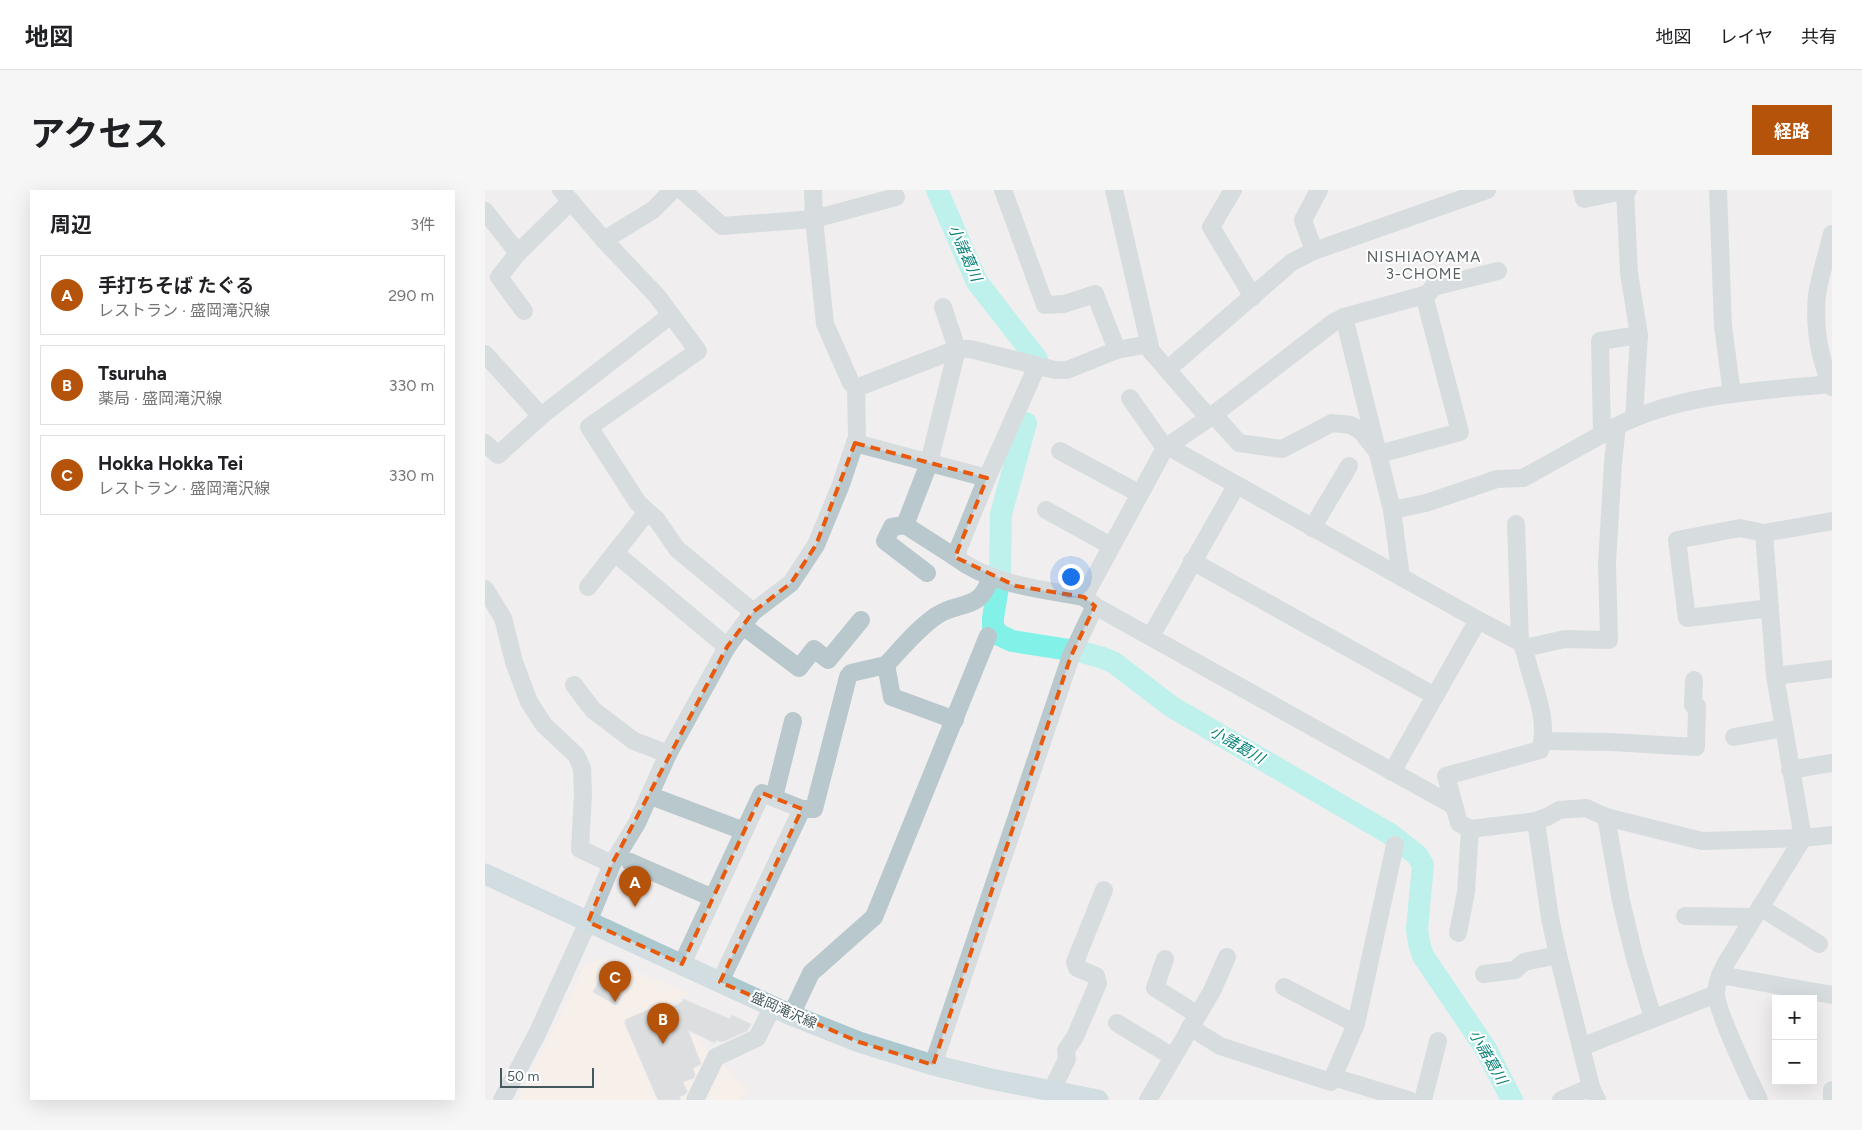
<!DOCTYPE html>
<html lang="ja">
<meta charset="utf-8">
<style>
body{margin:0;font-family:Figtree,"Noto Sans JP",sans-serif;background:#f6f6f6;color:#202124}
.controls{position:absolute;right:15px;bottom:15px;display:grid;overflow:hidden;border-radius:0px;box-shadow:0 5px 20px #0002}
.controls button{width:45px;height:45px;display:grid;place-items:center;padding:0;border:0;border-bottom:1px solid #e0e0e0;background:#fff;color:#202124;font:25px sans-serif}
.scale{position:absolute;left:15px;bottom:12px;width:94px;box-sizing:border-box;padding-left:5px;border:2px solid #45585d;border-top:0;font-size:14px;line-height:18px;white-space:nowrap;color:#45585d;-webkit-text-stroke:4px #fff;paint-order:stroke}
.you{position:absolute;left:585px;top:386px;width:18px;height:18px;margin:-12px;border:4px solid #fff;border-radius:50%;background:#1a73e8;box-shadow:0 0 0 8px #1a73e833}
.badge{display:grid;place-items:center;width:32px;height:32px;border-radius:50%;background:#b45309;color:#fff;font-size:16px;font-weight:700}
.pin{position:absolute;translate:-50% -41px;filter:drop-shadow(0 1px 2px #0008)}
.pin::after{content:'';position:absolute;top:26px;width:18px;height:15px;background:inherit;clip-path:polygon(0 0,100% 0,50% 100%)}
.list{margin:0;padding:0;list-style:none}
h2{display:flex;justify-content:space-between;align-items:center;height:65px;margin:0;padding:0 20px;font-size:21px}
h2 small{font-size:16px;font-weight:400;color:#757577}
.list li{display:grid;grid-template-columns:32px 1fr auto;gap:15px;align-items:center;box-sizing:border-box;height:80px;margin:0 10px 10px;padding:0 10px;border:1px solid #e0e0e0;border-radius:0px}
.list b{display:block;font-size:19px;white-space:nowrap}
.list p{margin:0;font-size:16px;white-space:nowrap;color:#757577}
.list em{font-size:16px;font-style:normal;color:#757577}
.map{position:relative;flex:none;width:1347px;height:910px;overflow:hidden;border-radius:0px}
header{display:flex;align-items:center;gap:30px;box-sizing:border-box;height:70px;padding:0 25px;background:#fff;border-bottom:1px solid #e0e0e0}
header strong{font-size:24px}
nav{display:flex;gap:28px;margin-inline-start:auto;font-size:18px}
.intro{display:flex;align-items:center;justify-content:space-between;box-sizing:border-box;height:120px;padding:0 30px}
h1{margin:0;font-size:35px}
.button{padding:12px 22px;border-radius:0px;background:#b45309;color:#fff;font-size:18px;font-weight:700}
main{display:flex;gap:30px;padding:0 30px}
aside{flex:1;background:#fff;border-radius:0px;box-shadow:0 5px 20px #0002}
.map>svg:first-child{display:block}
.commercial{fill:#fdefe5}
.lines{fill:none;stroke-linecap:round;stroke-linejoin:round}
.river{stroke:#82f2e9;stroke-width:22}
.building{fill:#c4cbce;stroke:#d1d6da}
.minor{stroke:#b8c8cc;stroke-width:18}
.major{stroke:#abc8cf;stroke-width:21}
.marked{fill:none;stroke:#e8590c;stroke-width:4;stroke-dasharray:10 6;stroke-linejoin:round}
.labels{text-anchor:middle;stroke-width:4;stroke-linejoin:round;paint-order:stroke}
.street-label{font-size:14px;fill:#45585d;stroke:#fff}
.water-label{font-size:15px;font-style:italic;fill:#068278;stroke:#fff}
.neighbourhood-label{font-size:15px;letter-spacing:1px;fill:#5a6164;stroke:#fff}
</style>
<header>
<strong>地図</strong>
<nav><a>地図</a><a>レイヤ</a><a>共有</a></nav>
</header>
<div class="intro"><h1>アクセス</h1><a class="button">経路</a></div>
<main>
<aside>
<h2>周辺<small>3件</small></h2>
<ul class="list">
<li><span class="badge">A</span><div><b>手打ちそば たぐる</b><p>レストラン · 盛岡滝沢線</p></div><em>290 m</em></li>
<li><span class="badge">B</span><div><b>Tsuruha</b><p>薬局 · 盛岡滝沢線</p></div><em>330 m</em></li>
<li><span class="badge">C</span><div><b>Hokka Hokka Tei</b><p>レストラン · 盛岡滝沢線</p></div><em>330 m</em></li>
</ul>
</aside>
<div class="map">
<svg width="1347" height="910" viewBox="0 0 1347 910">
<rect width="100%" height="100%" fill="#f1eeef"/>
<path class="commercial" d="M 119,768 L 205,804 L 184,813 L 188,825 L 263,899 L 254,910 L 31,910 L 88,800 L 98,777 L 111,769 Z"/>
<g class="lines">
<g class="river">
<path d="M 452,0 L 492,92 L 552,169"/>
<path d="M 541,233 L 516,324 L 515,385 L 508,428 L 508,437 L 514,445 L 527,451 L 597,462 L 615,467 L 628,472 L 687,517 L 905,644 L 932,665 L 938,675 L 932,739 L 934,753 L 938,766 L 1001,859 L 1027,910"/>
</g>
</g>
<g class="building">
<path d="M 124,773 L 147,787 L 131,815 L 108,802 Z"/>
<path d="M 198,809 L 245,829 L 247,825 L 266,834 L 262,841 L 237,852 L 231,850 L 230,853 L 203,840 L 216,874 L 208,878 L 210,885 L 209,888 L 198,892 L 202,901 L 201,904 L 194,907 L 196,910 L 173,910 L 140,834 L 140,830 L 179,813 L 182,820 L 197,812 Z"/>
</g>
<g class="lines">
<g class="minor">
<path d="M 76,0 L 119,50 L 172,106 L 213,161 L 104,237 L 153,313 L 172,330 L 192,359 L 268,422"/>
<path d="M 197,0 L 237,36 L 329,29 L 411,7"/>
<path d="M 518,0 L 560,115 L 579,114 L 610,104 L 632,160"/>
<path d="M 629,0 L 666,161 L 724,228 L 680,258 L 599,407 L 610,416 L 969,616"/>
<path d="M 748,0 L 726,37 L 768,107"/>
<path d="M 1097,0 L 1099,9 L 1143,0"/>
<path d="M 1140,0 L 1144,83 L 1154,145 L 1149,228"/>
<path d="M 1233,0 L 1238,136 L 1247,204"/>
<path d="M 0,21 L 33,63 L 14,87 L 39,121"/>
<path d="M 1347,44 C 1342,64 1335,85 1332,105 C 1329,137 1334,168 1347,197"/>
<path d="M 119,50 L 168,20 L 188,0"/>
<path d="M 829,61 L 1002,0"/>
<path d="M 33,63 L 86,11"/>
<path d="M 859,127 L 907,320 L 916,387"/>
<path d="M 0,164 L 56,226 L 186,125"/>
<path d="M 683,179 L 807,72 L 829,61 L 818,30 L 834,0"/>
<path d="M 371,198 L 472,159 L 485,159 L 570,180 L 582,180 L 632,160 L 664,154"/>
<path d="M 645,208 L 680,258"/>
<path d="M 729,225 L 754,253 L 797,259 L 847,233 L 866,235 L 876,241 L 894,264 L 975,242 L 939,105"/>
<path d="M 724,228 L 849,132 L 859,127 L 943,104 L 948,97 L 1013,81"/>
<path d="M 1117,243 L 1115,151 L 1154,145"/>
<path d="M 0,253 L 13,265 L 56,226"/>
<path d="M 370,253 L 502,288 L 470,367 C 507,395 554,399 599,407"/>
<path d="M 684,257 L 993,430 L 1035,452 C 1041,460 1041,469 1044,478 C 1051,503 1064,534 1055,560 L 961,586 L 974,633 L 985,639 L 1051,631 L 1064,626 L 1074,620 L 1101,618 L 1121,627 L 1217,651 L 1318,648 L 1347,645"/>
<path d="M 575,261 L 655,304"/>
<path d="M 502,288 L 552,176"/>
<path d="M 561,320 L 626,356"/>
<path d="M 907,320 L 941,313 L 1012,289 L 1038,288 L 1132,236"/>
<path d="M 1031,334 L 1035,452"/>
<path d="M 420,335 L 470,367"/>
<path d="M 827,338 L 864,276"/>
<path d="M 130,363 L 242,457"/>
<path d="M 707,371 L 950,506"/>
<path d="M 442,383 L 400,351 L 407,337 L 420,335 L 444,273 L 472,159 L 458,117"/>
<path d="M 103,397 L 162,322"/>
<path d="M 0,399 L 18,428 L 29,472 L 44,512 L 59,535 L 91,565 L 97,578 L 98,604 L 95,659 L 127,674"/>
<path d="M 1285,418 L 1202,428 L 1192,350 L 1255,338 L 1279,343 L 1347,331"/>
<path d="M 258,436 L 314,478 L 329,459 L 343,470 L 376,430"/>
<path d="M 666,446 L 751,296"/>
<path d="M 1040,458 L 1080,449 L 1124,450 L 1122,373 L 1128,273 L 1132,236 C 1197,203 1274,201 1346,194"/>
<path d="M 1290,486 L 1347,479"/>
<path d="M 89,495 L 108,520 L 149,551 L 183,564"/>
<path d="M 470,530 L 407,507 L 401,475 C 417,458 432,439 451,426 C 476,409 495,423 506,386"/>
<path d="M 1249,547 L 1299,538"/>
<path d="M 1058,551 L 1126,552 L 1211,557 L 1212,516 L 1208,515 L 1209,490"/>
<path d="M 1305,580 L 1347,573"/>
<path d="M 907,582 L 993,430"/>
<path d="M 289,607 L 308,531"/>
<path d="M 174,609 L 259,641"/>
<path d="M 1121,627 L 1136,711 L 1149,765 L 1168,828"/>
<path d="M 1051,631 L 1065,728 L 1073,765 L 1106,897 L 1112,910"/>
<path d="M 145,672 L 228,708"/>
<path d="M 1275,717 L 1334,754"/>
<path d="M 1200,726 L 1269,727"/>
<path d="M 973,743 L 981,702 L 985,639"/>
<path d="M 680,769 L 670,798 L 713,825"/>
<path d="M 197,774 L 277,603 L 317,619 L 329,619 L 363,487 L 366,483 L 401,475"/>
<path d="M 999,784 L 1030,780 L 1039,772 L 1073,765"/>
<path d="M 1235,785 L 1347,805"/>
<path d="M 235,792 L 317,619"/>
<path d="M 799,797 L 871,834"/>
<path d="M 306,825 L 326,783 L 389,727 L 503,446"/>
<path d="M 632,833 L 688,867"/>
<path d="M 705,837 L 735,856 L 846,892 L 871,834 L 910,655"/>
<path d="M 1096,857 L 1231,804"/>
<path d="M 448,875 L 586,466 L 610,416"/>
<path d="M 848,887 L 924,910"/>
<path d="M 1347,900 L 1347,908"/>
<path d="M 566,902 L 582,869 L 581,860 L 590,847 L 613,793 L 611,786 L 592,778 L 590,772 L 619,700"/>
<path d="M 17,910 L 52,844 L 103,732 L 127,674 L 152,633 L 183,564 L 242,457 L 268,422 L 306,393 L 331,355 L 355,297 L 370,253 L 372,247 L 371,198 L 366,193 L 340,134 L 329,29 L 328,0"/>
<path d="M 210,910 L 231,867 L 272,848 L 288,816"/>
<path d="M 663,910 L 727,801 L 742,767"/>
<path d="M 938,910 L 953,851"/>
<path d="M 1076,910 L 1106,897"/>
<path d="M 1274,910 C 1265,891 1230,818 1231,802 C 1232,792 1236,782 1241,773 L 1318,648 L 1290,486 L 1279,343"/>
</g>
<path class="major" d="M 0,684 L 306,825 L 374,852 L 448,875 L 506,889 L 613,910"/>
</g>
<path d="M0 0H1347V910H0ZM 370,253 L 502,288 L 470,367 L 531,396 L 599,407 L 610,416 L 586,466 L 448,875 L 374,852 L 235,792 L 317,619 L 277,603 L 197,774 L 103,732 L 127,674 L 242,457 L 268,422 L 306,393 L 331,355 Z" fill="#f1eeef" fill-opacity=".55" fill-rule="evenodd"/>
<path class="marked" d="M 370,253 L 502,288 L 470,367 L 531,396 L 599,407 L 610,416 L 586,466 L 448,875 L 374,852 L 235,792 L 317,619 L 277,603 L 197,774 L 103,732 L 127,674 L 242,457 L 268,422 L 306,393 L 331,355 Z"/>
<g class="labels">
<g class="street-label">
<text transform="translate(299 820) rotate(24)" y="5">盛岡滝沢線</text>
</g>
<g class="water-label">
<text transform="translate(480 63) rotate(66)" y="5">小諸葛川</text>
<text transform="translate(752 555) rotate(30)" y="5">小諸葛川</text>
<text transform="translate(1003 867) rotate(60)" y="5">小諸葛川</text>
</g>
<g class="neighbourhood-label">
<text x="939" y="72">NISHIAOYAMA<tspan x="939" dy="17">3-CHOME</tspan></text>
</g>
</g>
</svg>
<div class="controls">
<button>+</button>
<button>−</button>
</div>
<div class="scale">50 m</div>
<div class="you"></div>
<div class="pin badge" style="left:150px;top:717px">A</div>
<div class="pin badge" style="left:178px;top:854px">B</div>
<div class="pin badge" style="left:130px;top:812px">C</div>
</div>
</main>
